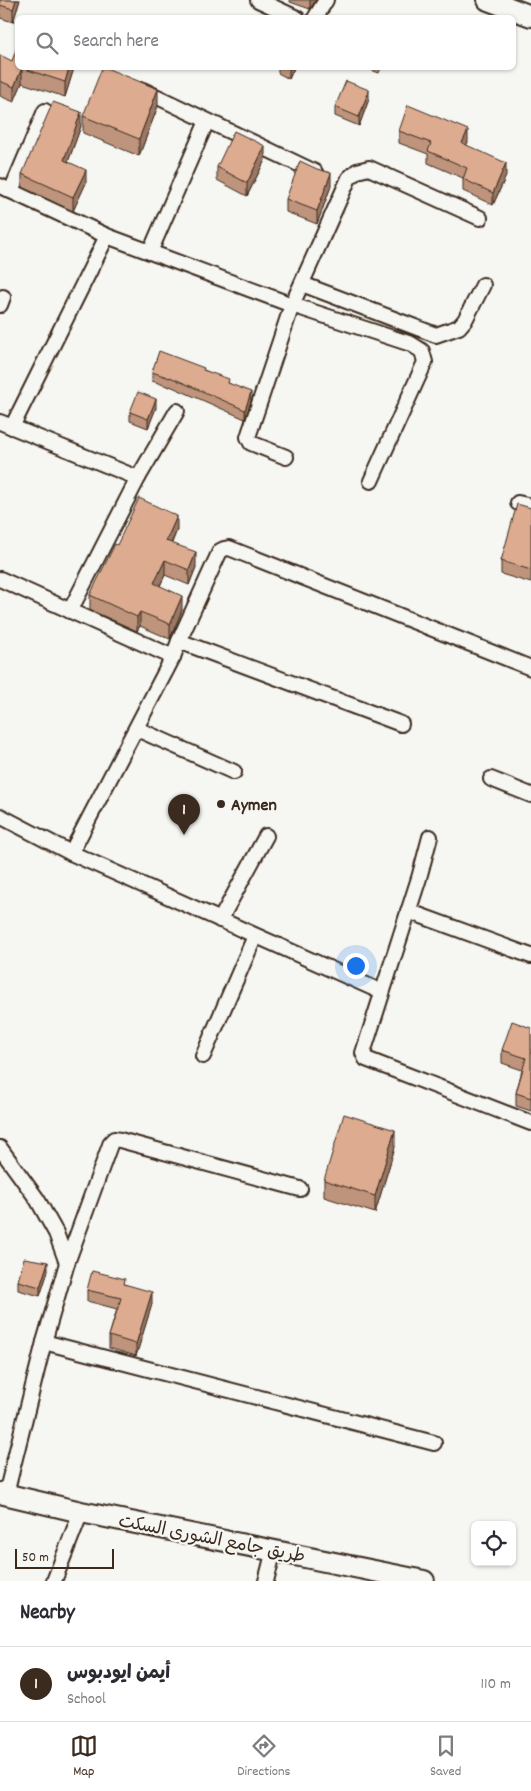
<!DOCTYPE html>
<meta charset="utf-8">
<style>
body{margin:0;font-family:Dekko,"Playpen Sans Arabic",sans-serif;background:#f7f7f7;color:#2b2b33}
.controls{position:absolute;right:15px;bottom:15px;display:grid;overflow:hidden;border-radius:8px;box-shadow:0 1px 4px #0004}
.controls button{width:45px;height:45px;display:grid;place-items:center;padding:0;border:0;border-bottom:1px solid #e1e1e2;background:#fff;color:#2b2b33;font:25px sans-serif}
.scale{position:absolute;left:15px;bottom:12px;width:99px;box-sizing:border-box;padding-left:5px;border:2px solid #3b2a1e;border-top:0;font-size:14px;line-height:18px;white-space:nowrap;color:#3b2a1e;-webkit-text-stroke:4px #f6f6f2;paint-order:stroke}
.you{position:absolute;left:355px;top:965px;width:18px;height:18px;margin:-12px;border:4px solid #fff;border-radius:50%;background:#1a73e8;box-shadow:0 0 0 8px #1a73e833}
.badge{display:grid;place-items:center;width:32px;height:32px;border-radius:50%;background:#3b2a1e;color:#fff;font-size:16px;font-weight:700}
.pin{position:absolute;translate:-50% -41px;filter:drop-shadow(0 1px 2px #0008)}
.pin::after{content:'';position:absolute;top:26px;width:18px;height:15px;background:inherit;clip-path:polygon(0 0,100% 0,50% 100%)}
.list{margin:0;padding:0;list-style:none}
h2{display:flex;justify-content:space-between;align-items:center;height:65px;margin:0;padding:0 20px;font-size:21px}
h2 small{font-size:16px;font-weight:400;color:#7c7c81}
.list li{display:grid;grid-template-columns:32px 1fr auto;gap:15px;align-items:center;box-sizing:border-box;height:75px;padding:0 20px;border-top:1px solid #e1e1e2}
.list b{display:block;font-size:19px;white-space:nowrap}
.list p{margin:0;font-size:16px;white-space:nowrap;color:#7c7c81}
.list em{font-size:16px;font-style:normal;color:#7c7c81}
.icon{flex:none;width:28px;height:28px;fill:none;stroke:currentColor;stroke-width:2;stroke-linecap:round;stroke-linejoin:round}
.map{position:relative;flex:none;width:531px;height:1581px;overflow:hidden}
.search{position:absolute;background:#fff;box-shadow:0 1px 4px #0004;left:15px;right:15px;top:15px;height:55px;display:flex;align-items:center;gap:12px;box-sizing:border-box;padding:0 18px;border-radius:8px;color:#7c7c81;font-size:19px}
.sheet{height:140px;background:#fff}
nav{display:flex;justify-content:space-around;align-items:center;box-sizing:border-box;height:70px;border-top:1px solid #e1e1e2;background:#fff;font-size:14px;color:#7c7c81}
nav a{display:grid;justify-items:center;gap:2px}
nav .on{color:#3b2a1e}
.map>svg:first-child{display:block}
.lines{fill:none;stroke-linecap:round;stroke-linejoin:round}
.street-casing{stroke:#3b2a1e;stroke-width:18}
.secondary-casing{stroke:#3b2a1e;stroke-width:24}
.street{stroke:#f6f6f2;stroke-width:14}
.secondary{stroke:#f6f6f2;stroke-width:20}
.wall{fill:#be947c;stroke:#3b2a1e}
.shaded-wall{fill:#9b7865;stroke:#3b2a1e}
.building{fill:#ddac90;stroke:#3b2a1e}
.poi-dot{fill:#3b2a1e;stroke:#f6f6f2;stroke-width:2}
.labels{text-anchor:middle;stroke-width:4.5;stroke-linejoin:round;paint-order:stroke}
.poi-label{font-size:18px;font-weight:bold;fill:#3b2a1e;stroke:#f6f6f2;text-anchor:start}
.street-label{font-size:18px;fill:#3b2a1e;stroke:#f6f6f2}
</style>
<div class="map">
<svg width="531" height="1581" viewBox="0 0 531 1581">
<rect width="100%" height="100%" fill="#f6f6f2"/>
<filter id="ink" filterUnits="userSpaceOnUse"><feTurbulence type="fractalNoise" baseFrequency=".02" numOctaves="2"/><feDisplacementMap in="SourceGraphic" scale="10" xChannelSelector="R" yChannelSelector="G"/><feConvolveMatrix kernelMatrix="1 2 1 2 8 2 1 2 1" color-interpolation-filters="sRGB"/></filter>
<g filter="url(#ink)">
<g class="lines">
<g class="street-casing">
<g id="street">
<path d="M 258,0 L 297,18"/>
<path d="M 315,18 L 326,0"/>
<path d="M 143,90 L 315,172"/>
<path d="M 0,186 L 107,236 L 150,252 L 292,305 L 411,344 L 422,351 L 425,362 L 371,481"/>
<path d="M 11,191 L 45,111"/>
<path d="M 150,252 L 207,121"/>
<path d="M 302,284 L 436,335 L 459,327 L 465,320 L 483,285"/>
<path d="M 0,305 L 3,297"/>
<path d="M 0,422 L 138,478 L 70,611"/>
<path d="M 12,427 L 107,236"/>
<path d="M 286,457 L 251,443 L 248,437 L 292,305 L 349,178 L 357,171 L 369,168 L 480,218"/>
<path d="M 138,478 L 177,411"/>
<path d="M 518,503 L 531,506"/>
<path d="M 0,579 L 173,657"/>
<path d="M 179,641 L 401,724"/>
<path d="M 137,729 L 234,772"/>
<path d="M 491,779 L 531,795"/>
<path d="M 0,816 L 71,853 L 382,992"/>
<path d="M 430,837 L 419,878 L 363,1053 L 366,1059 L 531,1123"/>
<path d="M 71,853 L 173,657 L 179,641 L 220,551 L 224,549 L 229,548 L 531,668"/>
<path d="M 408,911 L 531,956"/>
<path d="M 220,920 L 266,836"/>
<path d="M 203,1056 L 255,936"/>
<path d="M 0,1148 L 37,1199 L 56,1233 L 67,1263 L 44,1342 L 6,1494"/>
<path d="M 67,1263 L 111,1142 L 114,1139 L 120,1140 L 300,1189"/>
<path d="M 44,1342 L 434,1443"/>
<path d="M 54,1581 L 81,1512"/>
<path d="M 266,1581 L 274,1550"/>
</g>
</g>
<g class="secondary-casing">
<g id="secondary">
<path d="M 488,0 L 531,16"/>
<path d="M 0,1493 L 81,1512 L 424,1581"/>
</g>
</g>
<use href="#street" class="street"/>
<use href="#secondary" class="secondary"/>
</g>
<g class="wall">
<path d="M 0,0 L 20,0 L 13,22 L 0,18 Z"/>
<path d="M 290,0 L 316,0 L 310,9 L 290,2 Z"/>
<path d="M 0,55 L 18,68 L 74,68 L 65,97 L 22,83 L 14,102 L 0,96 Z"/>
<path d="M 278,68 L 294,68 L 289,79 L 278,73 Z"/>
<path d="M 366,68 L 381,68 L 379,73 Z"/>
<path d="M 369,99 L 359,126 L 335,116 L 335,107 Z"/>
<path d="M 158,106 L 139,156 L 83,133 L 83,116 Z"/>
<path d="M 81,126 L 68,162 L 86,183 L 73,211 L 22,187 L 22,174 Z"/>
<path d="M 399,131 L 468,142 L 466,145 L 506,176 L 493,205 L 463,191 L 463,178 L 428,163 L 428,154 L 399,143 Z"/>
<path d="M 265,160 L 247,196 L 217,180 L 217,167 Z"/>
<path d="M 331,186 L 317,224 L 286,212 L 286,199 Z"/>
<path d="M 204,370 L 229,383 L 251,401 L 245,419 L 170,386 L 170,387 L 152,381 L 152,372 Z"/>
<path d="M 156,408 L 148,428 L 130,421 L 130,412 Z"/>
<path d="M 531,508 L 531,583 L 501,574 L 501,561 Z"/>
<path d="M 177,530 L 172,543 L 196,567 L 189,585 L 165,575 L 160,586 L 182,610 L 170,639 L 140,626 L 137,631 L 90,610 L 90,595 L 117,545 Z"/>
<path d="M 531,1028 L 531,1111 L 516,1106 L 516,1093 L 522,1070 L 502,1063 L 502,1050 Z"/>
<path d="M 395,1147 L 375,1213 L 324,1197 L 324,1180 Z"/>
<path d="M 48,1271 L 40,1296 L 18,1290 L 18,1281 Z"/>
<path d="M 125,1284 L 152,1304 L 136,1356 L 109,1348 L 109,1336 L 117,1309 L 87,1301 L 87,1290 Z"/>
</g>
<g class="shaded-wall">
<path d="M 16,0 L 20,0 L 13,22 L 13,9 Z"/>
<path d="M 310,0 L 316,0 L 310,9 Z"/>
<path d="M 22,68 L 22,83 L 14,102 L 14,87 Z"/>
<path d="M 69,68 L 74,68 L 65,97 L 65,82 Z"/>
<path d="M 290,68 L 294,68 L 289,79 L 289,70 Z"/>
<path d="M 158,89 L 158,106 L 139,156 L 139,139 Z"/>
<path d="M 369,90 L 369,99 L 359,126 L 359,117 Z"/>
<path d="M 81,112 L 81,126 L 64,173 L 64,160 Z"/>
<path d="M 468,130 L 468,142 L 462,155 L 462,143 Z"/>
<path d="M 265,146 L 265,160 L 247,196 L 247,183 Z"/>
<path d="M 506,163 L 506,176 L 493,205 L 493,193 Z"/>
<path d="M 86,170 L 86,183 L 73,211 L 73,197 Z"/>
<path d="M 331,173 L 331,186 L 317,224 L 317,211 Z"/>
<path d="M 251,392 L 251,401 L 245,419 L 245,410 Z"/>
<path d="M 156,399 L 156,408 L 148,428 L 148,419 Z"/>
<path d="M 177,516 L 177,530 L 166,555 L 166,541 Z"/>
<path d="M 196,552 L 196,567 L 189,585 L 189,570 Z"/>
<path d="M 165,560 L 165,575 L 154,598 L 154,583 Z"/>
<path d="M 182,596 L 182,610 L 170,639 L 170,624 Z"/>
<path d="M 140,612 L 140,626 L 137,631 L 137,617 Z"/>
<path d="M 395,1130 L 395,1147 L 375,1213 L 375,1196 Z"/>
<path d="M 48,1262 L 48,1271 L 40,1296 L 40,1287 Z"/>
<path d="M 152,1292 L 152,1304 L 136,1356 L 136,1344 Z"/>
</g>
<g class="building">
<path d="M 0,0 L 16,0 L 13,9 L 0,5 Z"/>
<path d="M 18,44 L 18,68 L 69,68 L 65,82 L 22,68 L 14,87 L 0,81 L 0,55 L 12,61 Z"/>
<path d="M 102,68 L 106,68 L 158,89 L 139,139 L 83,116 Z"/>
<path d="M 346,81 L 369,90 L 359,117 L 335,107 Z"/>
<path d="M 53,102 L 81,112 L 64,160 L 86,170 L 73,197 L 22,174 Z"/>
<path d="M 408,105 L 468,130 L 462,143 L 506,163 L 493,193 L 463,179 L 467,168 L 428,151 L 431,143 L 399,131 Z"/>
<path d="M 234,131 L 265,146 L 247,183 L 217,167 Z"/>
<path d="M 300,161 L 317,169 L 331,173 L 317,211 L 286,199 Z"/>
<path d="M 159,351 L 204,368 L 203,370 L 229,379 L 228,383 L 251,392 L 245,410 L 170,377 L 170,378 L 152,372 Z"/>
<path d="M 138,392 L 156,399 L 148,419 L 130,412 Z"/>
<path d="M 139,498 L 177,516 L 166,541 L 196,552 L 189,570 L 165,560 L 154,583 L 182,596 L 170,624 L 140,612 L 137,617 L 90,595 L 115,544 L 117,545 Z"/>
<path d="M 517,504 L 531,508 L 531,570 L 501,561 Z"/>
<path d="M 512,1021 L 531,1028 L 531,1098 L 516,1093 L 526,1058 L 502,1050 Z"/>
<path d="M 344,1114 L 395,1130 L 375,1196 L 324,1180 Z"/>
<path d="M 24,1258 L 48,1262 L 40,1287 L 18,1281 Z"/>
<path d="M 92,1271 L 125,1279 L 124,1284 L 152,1292 L 136,1344 L 109,1336 L 121,1298 L 87,1290 Z"/>
</g>
</g>
<circle class="poi-dot" cx="221" cy="804" r="5"/>
<g class="labels">
<g class="poi-label">
<text x="231" y="810">Aymen</text>
</g>
<g class="street-label">
<text transform="translate(212 1538) rotate(11)" y="6">طريق جامع الشورى السكت</text>
</g>
</g>
</svg>
<div class="controls">
<button><svg class="icon" aria-label="locate" viewBox="0 0 24 24"><circle cx="12" cy="12" r="6"/><path d="M12 2v4M12 18v4M2 12h4M18 12h4"/></svg></button>
</div>
<div class="scale">50 m</div>
<div class="you"></div>
<div class="pin badge" style="left:184px;top:835px">1</div>
<div class="search"><svg class="icon" aria-label="search" viewBox="0 0 24 24"><circle cx="10" cy="10" r="6"/><path d="M15 15l6 6"/></svg>Search here</div>
</div>
<section class="sheet">
<h2>Nearby<small></small></h2>
<ul class="list">
<li><span class="badge">1</span><div><b>أيمن ايودبوس</b><p>School</p></div><em>110 m</em></li>
</ul>
</section>
<nav>
<a class="on"><svg class="icon" aria-label="map" viewBox="0 0 24 24"><path d="M3 6l6-2 6 2 6-2v14l-6 2-6-2-6 2zM9 4v14M15 6v14"/></svg>Map</a>
<a><svg class="icon" aria-label="directions" viewBox="0 0 24 24"><path d="M12 3l9 9-9 9-9-9zM9 14v-3h6M13 9l2 2-2 2"/></svg>Directions</a>
<a><svg class="icon" aria-label="saved" viewBox="0 0 24 24"><path d="M7 4h10v16l-5-4-5 4z"/></svg>Saved</a>
</nav>
